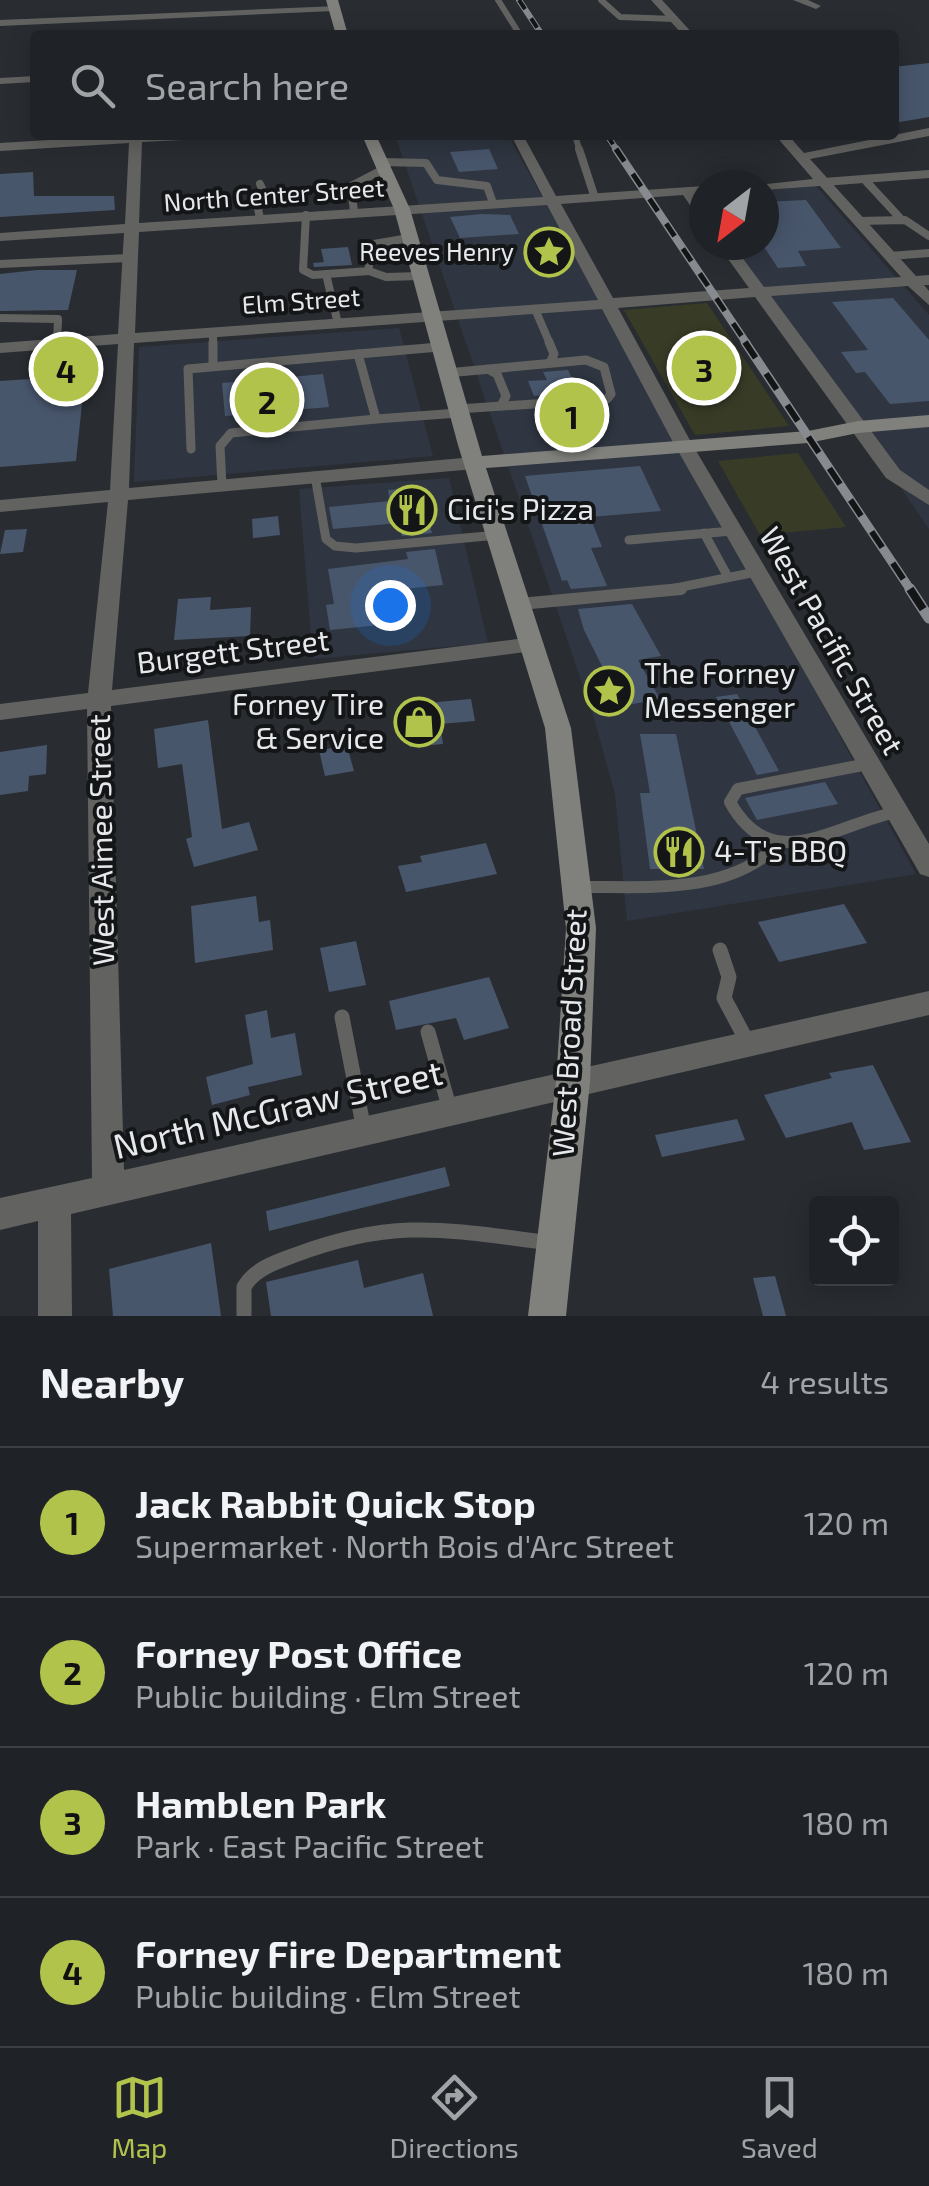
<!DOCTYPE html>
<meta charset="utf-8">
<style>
body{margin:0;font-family:"Exo 2",sans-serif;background:#272a2e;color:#f1f3f6}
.controls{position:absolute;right:30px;bottom:30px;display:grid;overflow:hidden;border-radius:10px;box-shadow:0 5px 25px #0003}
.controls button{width:90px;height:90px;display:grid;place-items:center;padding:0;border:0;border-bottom:2px solid #3c3f43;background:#1f2226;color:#f1f3f6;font:50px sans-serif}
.compass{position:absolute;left:689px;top:170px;width:90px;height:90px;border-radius:50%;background:#1f2226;box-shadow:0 5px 25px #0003;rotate:211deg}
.you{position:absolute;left:390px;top:605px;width:35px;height:35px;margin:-25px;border:8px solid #fff;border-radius:50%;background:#1a73e8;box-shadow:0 0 0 15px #1a73e833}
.badge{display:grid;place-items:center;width:65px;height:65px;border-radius:50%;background:#b2c34c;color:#111;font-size:32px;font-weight:700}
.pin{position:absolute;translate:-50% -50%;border:5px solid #fff;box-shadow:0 2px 10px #0006}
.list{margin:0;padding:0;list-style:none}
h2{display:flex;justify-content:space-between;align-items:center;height:130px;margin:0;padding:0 40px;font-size:42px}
h2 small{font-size:32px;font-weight:400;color:#a1a4a7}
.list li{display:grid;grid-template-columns:65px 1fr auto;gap:30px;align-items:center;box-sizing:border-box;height:150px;padding:0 40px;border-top:2px solid #3c3f43}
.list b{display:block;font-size:38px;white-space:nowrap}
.list p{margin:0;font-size:32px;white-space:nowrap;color:#a1a4a7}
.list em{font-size:32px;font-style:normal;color:#a1a4a7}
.icon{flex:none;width:55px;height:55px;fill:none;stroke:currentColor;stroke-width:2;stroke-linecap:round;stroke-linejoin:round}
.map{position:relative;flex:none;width:929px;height:1316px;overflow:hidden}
.search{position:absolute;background:#1f2226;box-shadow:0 5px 25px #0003;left:30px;right:30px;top:30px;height:110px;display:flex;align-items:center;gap:25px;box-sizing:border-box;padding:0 35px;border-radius:10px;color:#a1a4a7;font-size:38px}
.sheet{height:730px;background:#1f2226}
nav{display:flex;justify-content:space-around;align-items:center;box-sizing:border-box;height:140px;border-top:2px solid #3c3f43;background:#1f2226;font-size:28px;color:#a1a4a7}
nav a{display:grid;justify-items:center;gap:5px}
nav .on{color:#b2c34c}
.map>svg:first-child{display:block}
.built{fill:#2f3641}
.green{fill:#383c26}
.building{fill:#48566c}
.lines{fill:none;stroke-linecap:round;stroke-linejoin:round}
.service-far4{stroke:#626360;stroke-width:6}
.service-far3{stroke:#626360;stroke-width:8}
.service-far2{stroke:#626360;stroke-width:9}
.service-far1{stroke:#626360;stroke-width:12}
.service{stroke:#626360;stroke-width:15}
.minor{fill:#626360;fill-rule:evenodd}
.secondary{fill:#80817c;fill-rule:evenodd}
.rail-far3-casing{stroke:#878a8e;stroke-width:6}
.rail-far2-casing{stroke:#878a8e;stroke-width:8}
.rail-far1-casing{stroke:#878a8e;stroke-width:9}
.rail-casing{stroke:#878a8e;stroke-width:11}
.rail-far3{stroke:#131517;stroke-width:4;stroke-dasharray:11;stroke-linecap:butt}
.rail-far2{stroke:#131517;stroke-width:5;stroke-dasharray:15;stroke-linecap:butt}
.rail-far1{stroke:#131517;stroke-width:6;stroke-dasharray:19;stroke-linecap:butt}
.rail{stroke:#131517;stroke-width:8;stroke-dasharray:24;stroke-linecap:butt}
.labels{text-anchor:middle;stroke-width:8;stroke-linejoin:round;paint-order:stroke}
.far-street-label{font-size:25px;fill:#e6e9ec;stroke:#131517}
.far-poi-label{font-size:25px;fill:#e6e9ec;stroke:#131517;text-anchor:end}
.poi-label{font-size:30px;fill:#e6e9ec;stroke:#131517;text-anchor:start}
.street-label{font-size:30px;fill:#e6e9ec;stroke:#131517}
.near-street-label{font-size:35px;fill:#e6e9ec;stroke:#131517}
</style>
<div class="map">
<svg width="929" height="1316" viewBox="0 0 929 1316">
<rect width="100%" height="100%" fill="#292d32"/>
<g class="built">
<path d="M 395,135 L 508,135 L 916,874 L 627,921 L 615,794 L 594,718 Z"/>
<path d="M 816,186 L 929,315 L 929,529 L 734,245 L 764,245 L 764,190 Z"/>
<path d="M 399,328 L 433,456 L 134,482 L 139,347 Z"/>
<path d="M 449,478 L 488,643 L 313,659 L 299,489 Z"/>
</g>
<g class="green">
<path d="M 707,303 L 789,426 L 695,435 L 624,310 Z"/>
<path d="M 798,453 L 846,527 L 760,535 L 718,461 Z"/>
</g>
<g class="building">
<path d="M 929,63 L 929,117 L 894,123 L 894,67 Z"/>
<path d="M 489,149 L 498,169 L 459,172 L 450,152 Z"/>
<path d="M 33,172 L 34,196 L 114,196 L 115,210 L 0,217 L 0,174 Z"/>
<path d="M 806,200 L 841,248 L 798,251 L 806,266 L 778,268 L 764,247 L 764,202 Z"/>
<path d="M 482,214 L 510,215 L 519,234 L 460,238 L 450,217 Z"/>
<path d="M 348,247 L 352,265 L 314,267 L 313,263 L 324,262 L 321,249 Z"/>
<path d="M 37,270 L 77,270 L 68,310 L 0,311 L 0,274 Z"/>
<path d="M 893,298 L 929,340 L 929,401 L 890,404 L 865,372 L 856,373 L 841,352 L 868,350 L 832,302 Z"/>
<path d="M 87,356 L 76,461 L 0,467 L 0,381 L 45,378 L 48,359 Z"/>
<path d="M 568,370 L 579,393 L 534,396 L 528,381 L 547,380 L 543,372 Z"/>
<path d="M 323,374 L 329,407 L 225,416 L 222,383 Z"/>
<path d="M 587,408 L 595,426 L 544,419 L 541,412 Z"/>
<path d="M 640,466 L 661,511 L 590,517 L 602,547 L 591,548 L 607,586 L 571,589 L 567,580 L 562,581 L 525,476 Z"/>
<path d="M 420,487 L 432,533 L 402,536 L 399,523 L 333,529 L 329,507 L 390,501 L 388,490 Z"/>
<path d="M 278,516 L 280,535 L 253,538 L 252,519 Z"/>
<path d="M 27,529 L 23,552 L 0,554 L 5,530 Z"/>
<path d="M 435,549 L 443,585 L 393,590 L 399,623 L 330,630 L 326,605 L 334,604 L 328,569 L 408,559 L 406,552 Z"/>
<path d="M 211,597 L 210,610 L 251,607 L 250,636 L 174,640 L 178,599 Z"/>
<path d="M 632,604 L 661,656 L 638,660 L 660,699 L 622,706 L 584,630 L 578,609 Z"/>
<path d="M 737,694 L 779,771 L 757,775 L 716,697 Z"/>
<path d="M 471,699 L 475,721 L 440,724 L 443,744 L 410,747 L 404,705 Z"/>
<path d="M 208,720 L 222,829 L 249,822 L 258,850 L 194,867 L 186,839 L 192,837 L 182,764 L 158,768 L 154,729 Z"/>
<path d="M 640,734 L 676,734 L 704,869 L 650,869 L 640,793 L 650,793 Z"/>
<path d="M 47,745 L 46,774 L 29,776 L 28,791 L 0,795 L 0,752 Z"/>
<path d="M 347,746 L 354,771 L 325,776 L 319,750 Z"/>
<path d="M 825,782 L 838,804 L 757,820 L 745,798 Z"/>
<path d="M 486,843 L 497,874 L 406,892 L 398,866 L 422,862 L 420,856 Z"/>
<path d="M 256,896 L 259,922 L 270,920 L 273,950 L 195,963 L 191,906 Z"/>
<path d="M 844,904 L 867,943 L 779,962 L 758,922 Z"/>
<path d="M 356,941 L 366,985 L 329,992 L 320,948 Z"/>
<path d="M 489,977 L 509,1028 L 464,1040 L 456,1018 L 396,1030 L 389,1001 Z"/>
<path d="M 267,1010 L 271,1038 L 295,1033 L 302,1075 L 248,1087 L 250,1095 L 212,1105 L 206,1077 L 253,1064 L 245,1015 Z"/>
<path d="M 873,1065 L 911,1142 L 864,1150 L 852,1122 L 786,1138 L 764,1095 L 832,1078 L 829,1073 Z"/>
<path d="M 737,1119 L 745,1140 L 662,1157 L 655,1135 Z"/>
<path d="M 445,1167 L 450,1186 L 269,1231 L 266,1211 Z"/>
<path d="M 211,1243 L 221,1316 L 113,1316 L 109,1269 Z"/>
<path d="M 358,1260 L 364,1288 L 423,1273 L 433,1316 L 271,1316 L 266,1282 Z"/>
<path d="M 775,1276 L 786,1316 L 763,1316 L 753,1278 Z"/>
</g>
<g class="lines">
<g class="service-far4">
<path d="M 498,0 L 520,35"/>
<path d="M 601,0 L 620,17 L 674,19"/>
<path d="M 575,135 L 580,152"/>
</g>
<g class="service-far3">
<path d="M 579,149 L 594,195"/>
<path d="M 381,162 L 426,163 L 437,180 L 487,186 L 493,203"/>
<path d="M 864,179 L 900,218"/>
<path d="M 824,182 L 929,174"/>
<path d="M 260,184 L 264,193 L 258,209 L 260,218"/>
<path d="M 354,212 L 351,186 L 384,169"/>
<path d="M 306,215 L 303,270 L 313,275 L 369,271 L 368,245 L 409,238"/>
<path d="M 859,221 L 905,220 L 929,236"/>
<path d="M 890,256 L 929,253"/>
<path d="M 0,264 L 129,258"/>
<path d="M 369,271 L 386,277 L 420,276"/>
<path d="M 326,274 L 338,324"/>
<path d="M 535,309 L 550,344"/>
<path d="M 0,318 L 58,319 L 57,344"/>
<path d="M 213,332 L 213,344"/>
</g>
<g class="service-far2">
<path d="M 213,342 L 213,366"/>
<path d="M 549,342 L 554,354 L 550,363"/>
<path d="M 439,347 L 358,354 L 376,419 L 459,413"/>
<path d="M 488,369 L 497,374 L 506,396 L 501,406"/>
<path d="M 447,373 L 586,360 L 604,367 L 611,394 L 607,399 L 458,409"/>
<path d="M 191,449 L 188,369 L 358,354"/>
<path d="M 315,476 L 326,539 L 335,546 L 356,548 L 498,535"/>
<path d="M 222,485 L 220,446 L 231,433 L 376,419"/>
<path d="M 704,533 L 728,577"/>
<path d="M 629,540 L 732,531"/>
<path d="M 656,592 L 756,572"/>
</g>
<g class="service-far1">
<path d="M 520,604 L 681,589"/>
<path d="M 868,764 L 738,789 L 730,802 C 771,877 832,826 896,812"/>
<path d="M 576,887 C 644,886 726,896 778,845"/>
</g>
<g class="service">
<path d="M 720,950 L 729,977 L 724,998 L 748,1043"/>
<path d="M 342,1017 L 364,1130"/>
<path d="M 428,1032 L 450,1110"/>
<path d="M 244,1316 L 244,1287 C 254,1269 276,1262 295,1255 C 396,1217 448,1230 551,1243"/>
</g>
<g class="minor">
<path d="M 651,0 L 662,0 L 694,35 L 683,35 Z"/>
<path d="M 793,0 L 808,0 L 821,6 L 816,9 Z"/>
<path d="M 338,6 L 334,11 L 0,26 L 0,20 Z"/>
<path d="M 35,76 L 35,82 L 0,84 L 0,78 Z"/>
<path d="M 929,128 L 929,136 L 810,159 L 916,276 L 929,275 L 929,285 L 924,285 L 929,291 L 929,305 L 908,286 L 771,296 L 900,470 L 929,490 L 929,505 L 886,478 L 755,297 L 618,308 L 692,444 L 929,844 L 929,877 L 920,874 L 674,444 L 602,309 L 134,343 L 129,488 L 474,457 L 483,463 L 474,469 L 128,500 L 112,690 L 533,637 L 544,644 L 533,651 L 111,706 L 124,1170 L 929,991 L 929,1015 L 71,1214 L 72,1316 L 38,1316 L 38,1221 L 0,1230 L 0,1198 L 92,1178 L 87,709 L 0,720 L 0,704 L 88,693 L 108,502 L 0,512 L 0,500 L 110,490 L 118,344 L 0,353 L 0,343 L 118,334 L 124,233 L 0,241 L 0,233 L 125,224 L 129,143 L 0,151 L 0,143 L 130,135 L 208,135 L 202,139 L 142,142 L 139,223 L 543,197 L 511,135 L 523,135 L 556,196 L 704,186 L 704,194 L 696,195 L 704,205 L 704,219 L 699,218 L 683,195 L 561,204 L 613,298 L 749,288 L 718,245 L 733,245 L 764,287 L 901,277 L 820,186 L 764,190 L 764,185 L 758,185 L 813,179 L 775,135 L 788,135 L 804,153 ZM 547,205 L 598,300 L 135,333 L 139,232 Z"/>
</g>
<g class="secondary">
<path d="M 326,0 L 338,0 L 348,35 L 336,35 Z"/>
<path d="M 362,135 L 376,135 L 410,209 L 482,456 L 808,431 L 858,421 L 929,415 L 929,427 L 858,433 L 808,443 L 486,468 L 571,728 L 596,928 L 590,1082 L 566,1316 L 528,1316 L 556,1082 L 566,928 L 545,728 L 458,445 L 394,209 Z"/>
</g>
<g class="rail-far3-casing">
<g id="rail-far3">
<path d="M 519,0 L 542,35"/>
<path d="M 607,135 L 618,152"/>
</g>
</g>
<g class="rail-far2-casing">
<path id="rail-far2" d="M 616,149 L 747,344"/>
</g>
<g class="rail-far1-casing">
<path id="rail-far1" d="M 745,342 L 912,592"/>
</g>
<g class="rail-casing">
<path id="rail" d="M 910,589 L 929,618"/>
</g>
<use href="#rail-far3" class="rail-far3"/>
<use href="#rail-far2" class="rail-far2"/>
<use href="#rail-far1" class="rail-far1"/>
<use href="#rail" class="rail"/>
</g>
<defs>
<g id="sight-ring" transform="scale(2.5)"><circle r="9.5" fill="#131517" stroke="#b2c34c" stroke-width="1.5"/><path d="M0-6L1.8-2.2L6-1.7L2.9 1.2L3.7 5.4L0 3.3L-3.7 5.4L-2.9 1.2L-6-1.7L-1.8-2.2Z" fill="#b2c34c"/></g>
<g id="restaurant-ring" transform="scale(2.5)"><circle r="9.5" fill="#131517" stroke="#b2c34c" stroke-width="1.5"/><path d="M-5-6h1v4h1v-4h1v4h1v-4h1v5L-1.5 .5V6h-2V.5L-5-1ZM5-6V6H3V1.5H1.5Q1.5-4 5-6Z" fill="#b2c34c"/></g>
<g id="shop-ring" transform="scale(2.5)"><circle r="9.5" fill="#131517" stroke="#b2c34c" stroke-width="1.5"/><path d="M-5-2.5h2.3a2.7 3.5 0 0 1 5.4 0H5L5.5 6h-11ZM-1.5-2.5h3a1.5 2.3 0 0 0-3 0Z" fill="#b2c34c"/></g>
</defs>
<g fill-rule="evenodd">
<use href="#sight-ring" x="549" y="252"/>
<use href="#restaurant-ring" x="412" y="510"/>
<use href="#sight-ring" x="609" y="691"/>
<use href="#shop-ring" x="419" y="722"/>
<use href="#restaurant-ring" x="679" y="852"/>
</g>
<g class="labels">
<g class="far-street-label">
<text transform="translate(274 195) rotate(-4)" y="9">North Center Street</text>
<text transform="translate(301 301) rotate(-4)" y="9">Elm Street</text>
</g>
<g class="far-poi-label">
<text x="514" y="261">Reeves Henry</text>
</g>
<g class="poi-label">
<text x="447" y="520">Cici's Pizza</text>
<text x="644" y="684">The Forney<tspan x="644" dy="34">Messenger</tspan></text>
<text x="384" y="715" text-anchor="end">Forney Tire<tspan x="384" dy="34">&amp; Service</tspan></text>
<text x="714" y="862">4-T's BBQ</text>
</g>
<g class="street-label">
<text transform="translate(831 641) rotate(60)" y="10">West Pacific Street</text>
<text transform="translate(233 652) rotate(-7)" y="10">Burgett Street</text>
<text transform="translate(102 840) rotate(-91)" y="10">West Aimee Street</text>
<text transform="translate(570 1033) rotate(-87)" y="10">West Broad Street</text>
</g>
<g class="near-street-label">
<text transform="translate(278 1110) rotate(-13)" y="12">North McGraw Street</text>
</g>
</g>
</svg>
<div class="controls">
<button><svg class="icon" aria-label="locate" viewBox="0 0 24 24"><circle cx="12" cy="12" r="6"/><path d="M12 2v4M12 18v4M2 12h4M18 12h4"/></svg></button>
</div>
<svg class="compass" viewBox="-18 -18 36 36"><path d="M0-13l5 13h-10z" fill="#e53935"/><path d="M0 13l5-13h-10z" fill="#a1a4a7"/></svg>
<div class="you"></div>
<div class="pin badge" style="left:572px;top:415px">1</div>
<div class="pin badge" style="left:267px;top:400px">2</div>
<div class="pin badge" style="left:704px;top:368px">3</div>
<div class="pin badge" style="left:66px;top:369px">4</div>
<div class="search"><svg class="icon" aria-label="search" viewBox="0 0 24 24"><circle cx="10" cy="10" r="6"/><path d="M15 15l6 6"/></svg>Search here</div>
</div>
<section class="sheet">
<h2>Nearby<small>4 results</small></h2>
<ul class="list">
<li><span class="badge">1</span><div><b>Jack Rabbit Quick Stop</b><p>Supermarket · North Bois d'Arc Street</p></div><em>120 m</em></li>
<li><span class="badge">2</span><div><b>Forney Post Office</b><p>Public building · Elm Street</p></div><em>120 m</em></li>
<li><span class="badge">3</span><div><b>Hamblen Park</b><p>Park · East Pacific Street</p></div><em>180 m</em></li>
<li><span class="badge">4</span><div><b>Forney Fire Department</b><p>Public building · Elm Street</p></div><em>180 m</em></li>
</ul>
</section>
<nav>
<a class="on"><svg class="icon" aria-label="map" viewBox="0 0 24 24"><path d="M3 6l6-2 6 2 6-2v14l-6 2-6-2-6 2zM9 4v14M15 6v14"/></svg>Map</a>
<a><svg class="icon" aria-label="directions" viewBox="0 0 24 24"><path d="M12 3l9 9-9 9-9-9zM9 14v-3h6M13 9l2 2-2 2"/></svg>Directions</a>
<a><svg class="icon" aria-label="saved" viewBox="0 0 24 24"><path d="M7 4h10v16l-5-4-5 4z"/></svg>Saved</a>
</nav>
